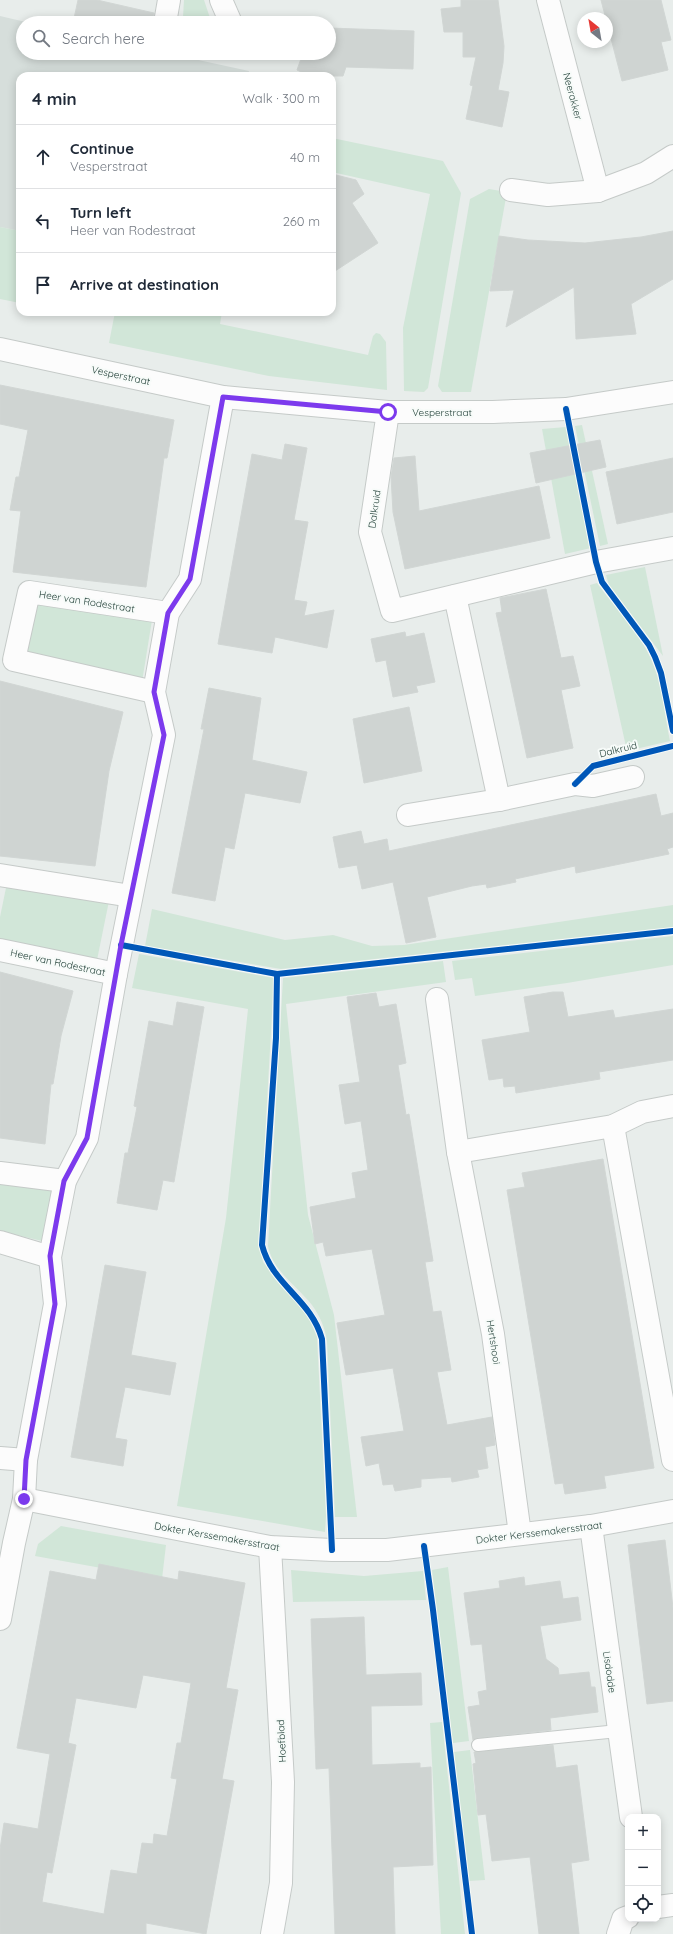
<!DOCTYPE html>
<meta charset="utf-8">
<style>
body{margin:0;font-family:Quicksand,sans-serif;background:#f6f6f7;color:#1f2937}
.controls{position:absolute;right:12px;bottom:12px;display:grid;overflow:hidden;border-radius:8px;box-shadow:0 2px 10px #0003}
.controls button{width:36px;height:36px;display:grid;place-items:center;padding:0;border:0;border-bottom:1px solid #e0e1e3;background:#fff;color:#1f2937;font:20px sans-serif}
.compass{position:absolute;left:577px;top:12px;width:36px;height:36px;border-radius:50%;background:#fff;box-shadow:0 2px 10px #0003;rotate:329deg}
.stop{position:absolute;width:12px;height:12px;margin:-9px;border:3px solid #7c3aed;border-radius:50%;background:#fff}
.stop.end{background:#7c3aed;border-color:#fff;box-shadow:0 1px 4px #0008}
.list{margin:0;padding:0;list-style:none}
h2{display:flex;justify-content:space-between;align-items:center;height:52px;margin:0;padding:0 16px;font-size:17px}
h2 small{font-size:13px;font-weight:400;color:#747a83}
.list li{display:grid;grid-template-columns:26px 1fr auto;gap:12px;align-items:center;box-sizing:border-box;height:64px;padding:0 16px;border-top:1px solid #e0e1e3}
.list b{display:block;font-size:15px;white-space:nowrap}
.list p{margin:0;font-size:13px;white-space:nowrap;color:#747a83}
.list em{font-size:13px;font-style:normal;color:#747a83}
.icon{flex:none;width:22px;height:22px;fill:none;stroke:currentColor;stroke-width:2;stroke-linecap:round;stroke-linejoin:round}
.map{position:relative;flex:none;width:673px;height:1934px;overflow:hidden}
.search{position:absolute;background:#fff;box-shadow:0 2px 10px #0003;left:16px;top:16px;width:320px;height:44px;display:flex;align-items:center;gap:10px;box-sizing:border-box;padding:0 14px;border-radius:22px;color:#747a83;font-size:15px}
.panel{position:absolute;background:#fff;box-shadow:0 2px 10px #0003;left:16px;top:72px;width:320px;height:244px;border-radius:12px}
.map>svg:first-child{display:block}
.built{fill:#d6dedb}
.green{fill:#d1e6d8}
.building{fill:#cfd4d2;stroke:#d1d6d4;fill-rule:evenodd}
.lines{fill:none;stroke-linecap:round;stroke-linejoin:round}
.service-casing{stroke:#c5cac8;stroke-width:14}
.minor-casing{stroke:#c5cac8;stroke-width:24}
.service{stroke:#fcfcfc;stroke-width:12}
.minor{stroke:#fcfcfc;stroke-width:22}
.cycleway-casing{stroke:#f7fbf9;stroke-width:8}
.cycleway{stroke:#0057b8;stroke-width:6}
.route{stroke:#7c3aed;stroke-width:5}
.labels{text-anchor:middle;stroke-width:4;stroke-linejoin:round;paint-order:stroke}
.street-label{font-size:10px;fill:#24423a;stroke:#f7fbf9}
</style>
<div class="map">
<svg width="673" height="1934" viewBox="0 0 673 1934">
<rect width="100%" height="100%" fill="#e8edeb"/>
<path class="built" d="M 0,16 L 30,23 L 23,23 L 23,53 L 166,53 L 249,71 L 248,76 L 20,76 L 20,231 L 0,227 Z"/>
<g class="green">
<path d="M 184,0 L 204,0 L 210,18 L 205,23 L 188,21 L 183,17 Z"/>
<path d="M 332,138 L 443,161 L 461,193 L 428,388 L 424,392 L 404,391 L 403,328 L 430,194 L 332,172 Z"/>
<path d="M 489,189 L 507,192 L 471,392 L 442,392 L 438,386 L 470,199 Z"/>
<path d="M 0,227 L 20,231 L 20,303 L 0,299 Z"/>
<path d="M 115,312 L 222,312 L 220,324 L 368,355 L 373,336 L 376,333 L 380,334 L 386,342 L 387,390 L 269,376 L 109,343 Z"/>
<path d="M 582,425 L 608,544 L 600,546 L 575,426 Z"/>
<path d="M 566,427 L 591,548 L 565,554 L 542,429 Z"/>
<path d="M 645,567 L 663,656 L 609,585 L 606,575 Z"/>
<path d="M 597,583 C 616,609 645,638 655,669 C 663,691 665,717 670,741 L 627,751 L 590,585 Z"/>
<path d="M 36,601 L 152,620 L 142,682 L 24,653 Z"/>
<path d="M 7,883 L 109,901 L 97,960 L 0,943 L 0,917 Z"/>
<path d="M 673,905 L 673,927 L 281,969 L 145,946 L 152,909 L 285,940 L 333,935 L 372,946 L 404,945 Z"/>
<path d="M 673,936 L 673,965 L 567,983 L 475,996 L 472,978 L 455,980 L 452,961 Z"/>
<path d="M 139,954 L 274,978 L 259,1244 L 263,1262 L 309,1318 L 317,1337 L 326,1516 L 325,1532 L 177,1506 L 226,1218 L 248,1009 L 132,988 Z"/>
<path d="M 443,961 L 446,982 L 286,1004 L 308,1215 L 334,1315 L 357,1517 L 335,1517 L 327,1341 C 325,1328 320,1316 312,1305 C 296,1285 273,1271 268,1246 L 283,978 Z"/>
<path d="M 0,1182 L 54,1190 L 42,1241 L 0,1231 Z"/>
<path d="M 61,1526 L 166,1545 L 162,1579 L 35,1556 L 38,1544 Z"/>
<path d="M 448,1567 L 469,1741 L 453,1743 L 432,1570 Z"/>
<path d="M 291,1570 L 364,1576 L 423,1571 L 426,1600 L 293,1602 Z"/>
<path d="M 442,1722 L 465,1934 L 441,1934 L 430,1723 Z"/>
<path d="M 470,1750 L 485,1880 L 469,1881 L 454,1752 Z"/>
</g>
<g class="building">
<path d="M 78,0 L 97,0 L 154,13 L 153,23 L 73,23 Z"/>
<path d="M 461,0 L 498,0 L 504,46 L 503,63 L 498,90 L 509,92 L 502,127 L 466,119 L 473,86 L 470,85 L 476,57 L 463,57 L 463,32 L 444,32 L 441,9 L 461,7 Z"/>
<path d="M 601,0 L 661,0 L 671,40 L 661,42 L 668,70 L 622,81 Z"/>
<path d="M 329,28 L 414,31 L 413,69 L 346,67 L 343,76 L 310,76 L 297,70 L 303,53 L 329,53 Z"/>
<path d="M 332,174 L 356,180 L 364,194 L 352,203 L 378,243 L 332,273 Z"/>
<path d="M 673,231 L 673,279 L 631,304 L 636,334 L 576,339 L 574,287 L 506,327 L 514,290 L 490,291 L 499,236 L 528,240 L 585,243 L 641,237 Z"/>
<path d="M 0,385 L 174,420 L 167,458 L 164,458 L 146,587 L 13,572 L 21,511 L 10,510 L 16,477 L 19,477 L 28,430 L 0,424 Z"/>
<path d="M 600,440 L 606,467 L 536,483 L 530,453 Z"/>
<path d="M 285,444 L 307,448 L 294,520 L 308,522 L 294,600 L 307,602 L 304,616 L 334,610 L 327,648 L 275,637 L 272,653 L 218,644 L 252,454 L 282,460 Z"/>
<path d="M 415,456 L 419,511 L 539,486 L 550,538 L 405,569 L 393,512 L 391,477 L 394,458 Z"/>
<path d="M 673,458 L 673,512 L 617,524 L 606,472 Z"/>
<path d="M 546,589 L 561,658 L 573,656 L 580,686 L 561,690 L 573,748 L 527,758 L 496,613 L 502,612 L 500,598 Z"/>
<path d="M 405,632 L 406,637 L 424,633 L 435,682 L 416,686 L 418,692 L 393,697 L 386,660 L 376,662 L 371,639 Z"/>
<path d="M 0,681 L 123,712 L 109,771 L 95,866 L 0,856 Z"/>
<path d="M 209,688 L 261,698 L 252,760 L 307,772 L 300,803 L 245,793 L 234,849 L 225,847 L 215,901 L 172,893 L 204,729 L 201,729 Z"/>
<path d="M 409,707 L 422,771 L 364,783 L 353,719 Z"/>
<path d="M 656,794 L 661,816 L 673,813 L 673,847 L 667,849 L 669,854 L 576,873 L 575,866 L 515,879 L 516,882 L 487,888 L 486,884 L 472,886 L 427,897 L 436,937 L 406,943 L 393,882 L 362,889 L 357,865 L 339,868 L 333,837 L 361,831 L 364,844 L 387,839 L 389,851 Z"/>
<path d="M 0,972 L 73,991 L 61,1036 L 53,1084 L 51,1084 L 45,1144 L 0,1138 Z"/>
<path d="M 553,992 L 563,992 L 568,1017 L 613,1010 L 615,1018 L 673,1009 L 673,1060 L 599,1072 L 600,1079 L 516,1093 L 515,1086 L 504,1087 L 503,1078 L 489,1080 L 482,1040 L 530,1032 L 524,997 Z"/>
<path d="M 376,993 L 379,1007 L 396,1004 L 406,1063 L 398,1065 L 406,1115 L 409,1114 L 433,1261 L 425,1262 L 433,1312 L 441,1311 L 451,1370 L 437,1372 L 447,1425 L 492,1417 L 495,1445 L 485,1447 L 488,1468 L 477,1470 L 479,1477 L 452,1482 L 451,1477 L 421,1479 L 421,1487 L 395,1491 L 393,1484 L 383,1485 L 379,1463 L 366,1466 L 361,1437 L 404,1431 L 393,1368 L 346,1375 L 337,1323 L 385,1315 L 372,1249 L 326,1256 L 323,1242 L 315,1244 L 310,1207 L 356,1198 L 352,1173 L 368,1170 L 361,1121 L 345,1124 L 339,1085 L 360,1082 L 347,997 Z"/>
<path d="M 177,1002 L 204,1007 L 174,1182 L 163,1180 L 157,1210 L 117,1203 L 125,1153 L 128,1153 L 137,1107 L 134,1106 L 149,1021 L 173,1026 Z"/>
<path d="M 603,1159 L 654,1468 L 604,1476 L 606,1488 L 565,1494 L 563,1483 L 555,1484 L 507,1190 L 525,1187 L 522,1173 Z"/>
<path d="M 105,1265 L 146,1272 L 131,1355 L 176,1363 L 170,1395 L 125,1387 L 115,1438 L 127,1440 L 123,1466 L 71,1457 Z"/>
<path d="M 665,1540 L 673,1608 L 673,1701 L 647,1704 L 628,1545 Z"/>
<path d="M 99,1564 L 178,1580 L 179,1571 L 245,1583 L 226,1688 L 238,1690 L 222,1779 L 234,1781 L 206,1934 L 146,1923 L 146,1934 L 0,1934 L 0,1849 L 4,1823 L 38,1829 L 50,1754 L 17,1748 L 50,1571 L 96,1580 ZM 143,1675 L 191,1683 L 181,1743 L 177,1743 L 171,1778 L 177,1779 L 167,1836 L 154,1834 L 153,1844 L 142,1843 L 137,1874 L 111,1870 L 104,1914 L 42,1902 L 47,1872 L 52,1873 L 76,1745 L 68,1743 L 76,1698 L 136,1708 Z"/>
<path d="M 524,1577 L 525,1586 L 560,1581 L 563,1599 L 578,1597 L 581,1620 L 540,1626 L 546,1659 L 558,1668 L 559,1675 L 589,1672 L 591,1687 L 595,1687 L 598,1712 L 550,1718 L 551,1730 L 477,1738 L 473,1740 L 468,1707 L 480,1705 L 478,1692 L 487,1690 L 482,1644 L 471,1645 L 464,1593 L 500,1588 L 499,1581 Z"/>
<path d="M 364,1617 L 366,1675 L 421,1673 L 422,1705 L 371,1706 L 372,1765 L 420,1763 L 420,1768 L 431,1767 L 433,1865 L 393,1867 L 395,1934 L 335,1934 L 329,1768 L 316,1769 L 311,1619 Z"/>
<path d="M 553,1745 L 556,1768 L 577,1765 L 589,1860 L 571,1863 L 579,1934 L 539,1934 L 530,1857 L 492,1861 L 486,1814 L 478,1815 L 473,1764 L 476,1763 L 474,1752 Z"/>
</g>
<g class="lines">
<g class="service-casing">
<path id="service" d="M 478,1745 L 618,1731"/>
</g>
<g class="minor-casing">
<g id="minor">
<path d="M 221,0 L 231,23"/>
<path d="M 548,0 L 598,191"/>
<path d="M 165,23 L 169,0"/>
<path d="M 511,190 L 548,195 L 598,191 L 646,173 L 673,156"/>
<path d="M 0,349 L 223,397 L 388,412 L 493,412 L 566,409 L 673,392"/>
<path d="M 388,412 L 370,532 L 392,611 L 596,562 L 673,548"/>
<path d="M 455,596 L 499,800"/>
<path d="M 154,692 L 14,660 L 29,592 L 168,613"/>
<path d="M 408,815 L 499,800 L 575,784 L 593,786 L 633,777"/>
<path d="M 0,875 L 131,896"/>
<path d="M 0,950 L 116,974"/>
<path d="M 437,999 L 458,1152 L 493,1334 L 520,1534"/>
<path d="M 613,1126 L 673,1460"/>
<path d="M 458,1152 L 613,1126 L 642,1112 L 673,1106"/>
<path d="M 0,1173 L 65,1181"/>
<path d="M 0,1242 L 50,1257"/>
<path d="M 0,1458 L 26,1460"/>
<path d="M 24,1499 L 270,1547 L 332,1550 L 387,1550 L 591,1526 L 673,1511"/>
<path d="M 591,1526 L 631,1817"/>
<path d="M 270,1547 L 283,1782 L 281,1883 L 272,1934"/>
<path d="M 0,1619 L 14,1543 L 24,1499 L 26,1460 L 55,1304 L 50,1257 L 65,1181 L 87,1138 L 116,974 L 164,735 L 154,692 L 168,613 L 190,579 L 223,397"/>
<path d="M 658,1907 L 673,1905"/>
<path d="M 618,1934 L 623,1919 L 628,1917"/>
</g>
</g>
<use href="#service" class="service"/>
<use href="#minor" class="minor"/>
<g class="cycleway-casing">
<g id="cycleway">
<path d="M 566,409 L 596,562 L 602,582 L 649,645 L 655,657 L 661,673 L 673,731"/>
<path d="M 575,784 L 593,766 L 673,746"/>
<path d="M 121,945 L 277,974 L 673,931"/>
<path d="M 277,974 L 276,1038 L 262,1245 C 272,1285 311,1299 322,1339 L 332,1550"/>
<path d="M 424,1546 L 433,1610 L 472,1934"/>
</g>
</g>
<use href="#cycleway" class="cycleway"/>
</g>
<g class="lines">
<path class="route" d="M 24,1499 L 26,1460 L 55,1304 L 50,1256 L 64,1181 L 87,1138 L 121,945 L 164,735 L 154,692 L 168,613 L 190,579 L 223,397 L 388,412"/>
</g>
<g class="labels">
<g class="street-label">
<text transform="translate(573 96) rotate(75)" y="4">Neerakker</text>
<text transform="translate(121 375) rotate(12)" y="4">Vesperstraat</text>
<text x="442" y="416">Vesperstraat</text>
<text transform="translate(374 509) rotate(-82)" y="4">Dalkruid</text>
<text transform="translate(87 601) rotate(9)" y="4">Heer van Rodestraat</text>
<text transform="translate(618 749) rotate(-14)" y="4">Dalkruid</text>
<text transform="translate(58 962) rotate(12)" y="4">Heer van Rodestraat</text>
<text transform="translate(494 1342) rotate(81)" y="4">Hertshooi</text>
<text transform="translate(539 1532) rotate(-7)" y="4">Dokter Kerssemakersstraat</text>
<text transform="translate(217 1536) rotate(10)" y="4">Dokter Kerssemakersstraat</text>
<text transform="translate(610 1672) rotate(82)" y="4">Lisdodde</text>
<text transform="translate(281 1741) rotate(-93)" y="4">Hoefblad</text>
</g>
</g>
</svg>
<div class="controls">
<button>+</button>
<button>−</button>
<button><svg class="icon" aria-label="locate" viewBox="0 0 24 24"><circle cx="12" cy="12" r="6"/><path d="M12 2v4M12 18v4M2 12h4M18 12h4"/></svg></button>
</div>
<svg class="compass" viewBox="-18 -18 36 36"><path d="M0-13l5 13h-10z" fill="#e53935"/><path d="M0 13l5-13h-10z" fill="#747a83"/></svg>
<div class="stop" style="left:388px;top:412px"></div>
<div class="stop end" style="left:24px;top:1499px"></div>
<div class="search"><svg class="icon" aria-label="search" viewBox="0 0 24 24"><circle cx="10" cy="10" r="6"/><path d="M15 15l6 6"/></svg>Search here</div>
<section class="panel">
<h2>4 min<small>Walk · 300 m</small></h2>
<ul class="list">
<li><svg class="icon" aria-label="ahead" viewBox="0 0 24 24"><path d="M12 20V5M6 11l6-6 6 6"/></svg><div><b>Continue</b><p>Vesperstraat</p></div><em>40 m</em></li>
<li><svg class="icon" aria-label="left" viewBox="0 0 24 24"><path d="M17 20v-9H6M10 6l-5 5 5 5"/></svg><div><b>Turn left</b><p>Heer van Rodestraat</p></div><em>260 m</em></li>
<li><svg class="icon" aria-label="arrive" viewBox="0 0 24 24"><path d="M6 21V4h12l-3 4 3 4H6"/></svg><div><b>Arrive at destination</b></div></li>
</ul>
</section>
</div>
